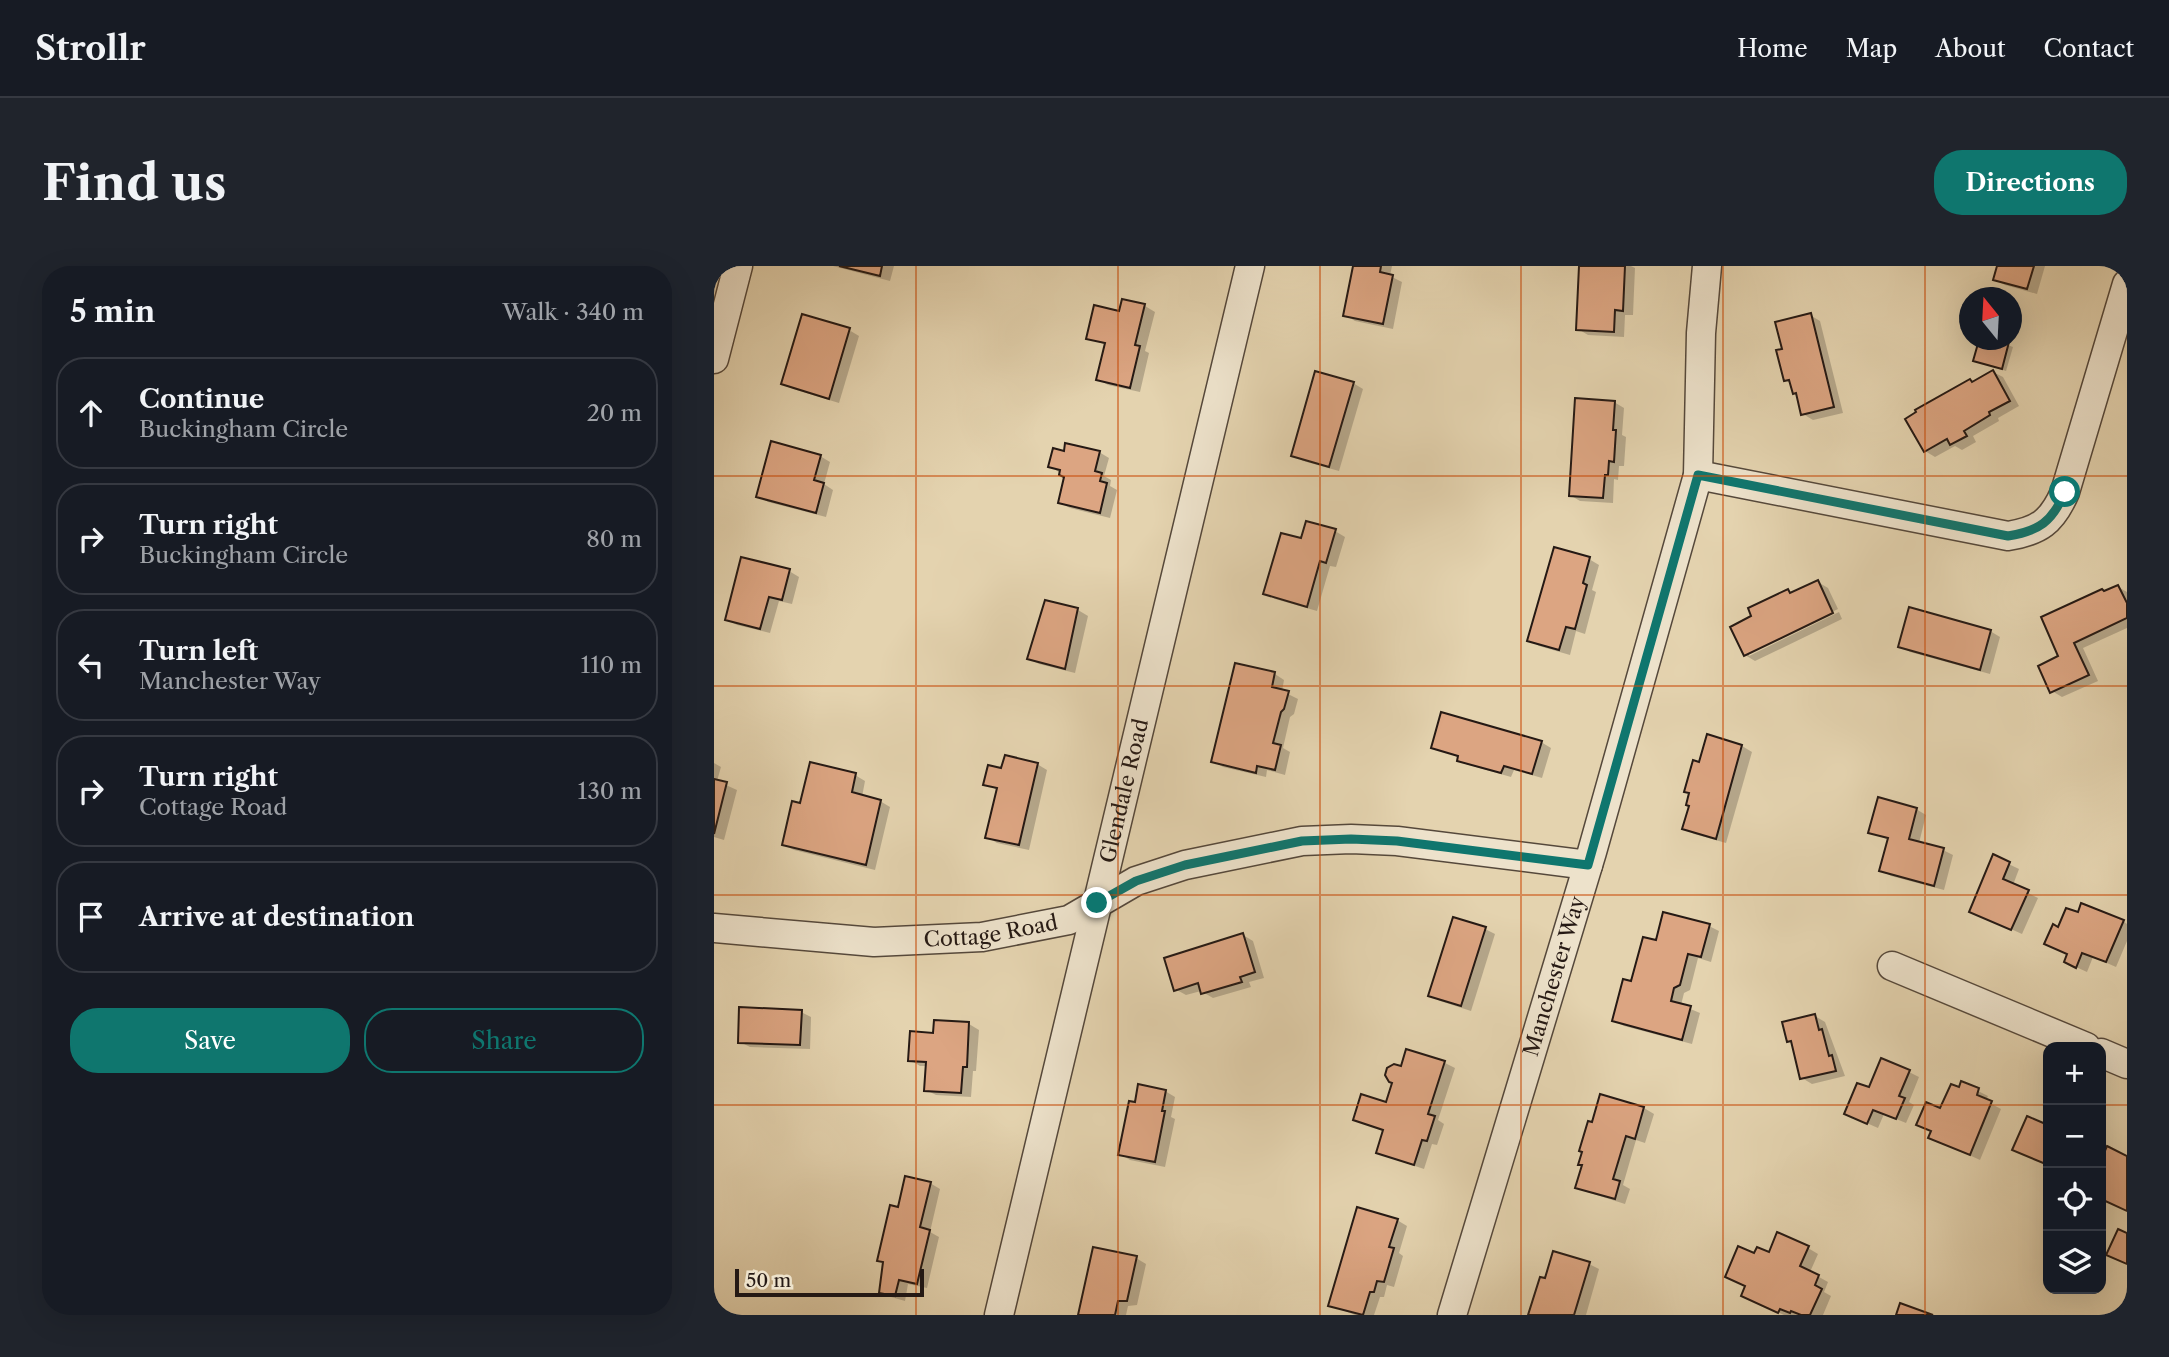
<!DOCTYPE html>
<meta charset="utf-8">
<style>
body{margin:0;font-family:"Libre Caslon Text",serif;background:#20242c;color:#f1f3f6}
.controls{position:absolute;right:21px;bottom:21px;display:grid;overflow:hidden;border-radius:14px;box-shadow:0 7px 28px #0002}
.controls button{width:63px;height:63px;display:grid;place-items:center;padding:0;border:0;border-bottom:2px solid #363941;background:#171b24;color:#f1f3f6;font:35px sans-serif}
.compass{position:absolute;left:1245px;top:21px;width:63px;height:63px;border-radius:50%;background:#171b24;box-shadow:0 7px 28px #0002;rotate:342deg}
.scale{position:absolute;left:21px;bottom:18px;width:189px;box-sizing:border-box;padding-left:7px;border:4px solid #251914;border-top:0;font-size:19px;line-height:24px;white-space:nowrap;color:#251914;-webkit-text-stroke:5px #ede2cb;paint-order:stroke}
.stop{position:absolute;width:21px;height:21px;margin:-16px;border:5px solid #0f766e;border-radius:50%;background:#fff}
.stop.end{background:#0f766e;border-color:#fff;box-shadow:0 2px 7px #0008}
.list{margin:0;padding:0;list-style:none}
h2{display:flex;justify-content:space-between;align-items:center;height:91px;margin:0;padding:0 28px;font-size:30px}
h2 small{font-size:23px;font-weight:400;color:#9ea1a6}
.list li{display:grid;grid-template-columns:46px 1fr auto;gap:21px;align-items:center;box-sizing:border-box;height:112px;margin:0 14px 14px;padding:0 14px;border:2px solid #363941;border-radius:28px}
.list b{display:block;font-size:26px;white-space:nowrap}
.list p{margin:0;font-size:23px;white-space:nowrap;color:#9ea1a6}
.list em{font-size:23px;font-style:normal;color:#9ea1a6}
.actions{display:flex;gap:14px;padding:21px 28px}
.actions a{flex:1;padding:16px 0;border:2px solid #0f766e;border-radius:28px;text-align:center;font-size:24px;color:#0f766e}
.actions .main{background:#0f766e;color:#fff}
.icon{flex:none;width:38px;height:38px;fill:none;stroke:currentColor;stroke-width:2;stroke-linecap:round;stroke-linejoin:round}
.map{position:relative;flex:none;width:1413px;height:1049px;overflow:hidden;border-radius:28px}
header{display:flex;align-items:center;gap:42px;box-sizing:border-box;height:98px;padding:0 35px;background:#171b24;border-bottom:2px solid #363941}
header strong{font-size:33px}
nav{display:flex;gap:38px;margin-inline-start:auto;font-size:24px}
.intro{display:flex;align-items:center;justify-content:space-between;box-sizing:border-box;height:168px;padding:0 42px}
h1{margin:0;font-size:49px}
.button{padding:18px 32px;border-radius:28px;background:#0f766e;color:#fff;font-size:24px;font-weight:700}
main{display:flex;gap:42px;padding:0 42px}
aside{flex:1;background:#171b24;border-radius:28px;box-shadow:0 7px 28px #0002}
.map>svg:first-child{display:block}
.shadow{fill:#0003}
.building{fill:#dca582;stroke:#251914;stroke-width:2}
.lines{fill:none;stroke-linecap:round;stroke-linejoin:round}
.street-casing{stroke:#55483b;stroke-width:31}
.street{stroke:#ede2cb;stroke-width:28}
.route{stroke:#0f766e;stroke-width:9}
.grid{fill:none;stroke:#cb4f0d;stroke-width:2;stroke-opacity:0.55}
.labels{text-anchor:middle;stroke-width:5;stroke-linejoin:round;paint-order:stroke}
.street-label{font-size:21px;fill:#251914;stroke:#ede2cb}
</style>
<header>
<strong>Strollr</strong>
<nav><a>Home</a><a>Map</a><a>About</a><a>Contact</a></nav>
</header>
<div class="intro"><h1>Find us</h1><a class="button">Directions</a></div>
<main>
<aside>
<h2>5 min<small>Walk · 340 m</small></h2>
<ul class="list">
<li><svg class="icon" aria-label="ahead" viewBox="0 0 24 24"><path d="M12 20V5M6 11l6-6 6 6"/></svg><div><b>Continue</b><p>Buckingham Circle</p></div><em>20 m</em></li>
<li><svg class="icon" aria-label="right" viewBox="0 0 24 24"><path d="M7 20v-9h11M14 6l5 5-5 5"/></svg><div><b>Turn right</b><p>Buckingham Circle</p></div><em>80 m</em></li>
<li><svg class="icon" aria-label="left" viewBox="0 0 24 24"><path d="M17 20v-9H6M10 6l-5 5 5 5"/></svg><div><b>Turn left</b><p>Manchester Way</p></div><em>110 m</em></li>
<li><svg class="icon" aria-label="right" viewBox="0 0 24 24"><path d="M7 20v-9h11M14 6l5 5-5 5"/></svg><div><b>Turn right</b><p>Cottage Road</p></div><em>130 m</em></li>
<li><svg class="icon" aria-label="arrive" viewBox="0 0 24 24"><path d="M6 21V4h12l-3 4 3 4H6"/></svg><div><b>Arrive at destination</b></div></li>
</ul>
<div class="actions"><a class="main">Save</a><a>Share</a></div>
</aside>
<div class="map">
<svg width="1413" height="1049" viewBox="0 0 1413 1049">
<rect width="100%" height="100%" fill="#e4d3af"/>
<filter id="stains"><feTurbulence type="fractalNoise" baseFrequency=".00286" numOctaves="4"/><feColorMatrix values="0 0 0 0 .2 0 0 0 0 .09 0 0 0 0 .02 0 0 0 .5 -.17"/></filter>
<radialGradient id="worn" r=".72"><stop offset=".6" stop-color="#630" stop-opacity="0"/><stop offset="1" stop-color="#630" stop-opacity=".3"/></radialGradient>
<g class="shadow">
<path d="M 119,0 L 180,0 L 176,15 Z"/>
<path d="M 640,0 L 678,0 L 676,10 L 688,16 L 679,63 L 641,55 L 631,49 Z"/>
<path d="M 867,0 L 917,0 L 921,2 L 919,49 L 911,49 L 910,71 L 874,69 L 864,63 Z"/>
<path d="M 1285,0 L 1331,0 L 1323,28 L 1291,19 L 1281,14 Z"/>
<path d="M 409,35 L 431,40 L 441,46 L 431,85 L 435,87 L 426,126 L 394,119 L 384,113 L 392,79 L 374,72 L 406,47 Z"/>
<path d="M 1096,49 L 1106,55 L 1129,147 L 1099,154 L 1089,148 L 1078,118 L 1071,114 L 1070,84 Z"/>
<path d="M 135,64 L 145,70 L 125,137 L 79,123 L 69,118 Z"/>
<path d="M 1267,74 L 1279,74 L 1299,81 L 1292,105 L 1261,94 Z"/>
<path d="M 1279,106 L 1289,111 L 1305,140 L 1284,152 L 1285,155 L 1259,170 L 1262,176 L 1248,184 L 1241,180 L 1221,191 L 1211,185 L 1259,117 Z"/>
<path d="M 639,117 L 649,123 L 625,205 L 589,195 L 579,189 Z"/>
<path d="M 900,136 L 910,142 L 908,169 L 912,171 L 910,200 L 905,200 L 904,214 L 900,213 L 899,237 L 866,235 L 856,229 Z"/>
<path d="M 385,186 L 395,192 L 390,210 L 397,214 L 396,220 L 403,224 L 396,252 L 356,242 L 346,237 L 352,211 L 336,200 L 351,187 Z"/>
<path d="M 106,190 L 116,196 L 110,218 L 119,224 L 112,251 L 54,236 L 44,230 Z"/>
<path d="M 621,265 L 631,271 L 622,301 L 616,300 L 603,345 L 561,333 L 551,327 L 588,274 Z"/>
<path d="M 875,293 L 885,299 L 878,324 L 882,326 L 871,368 L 862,365 L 856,389 L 825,380 L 815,374 Z"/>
<path d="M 75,305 L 85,311 L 78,338 L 65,335 L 56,367 L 23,359 L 13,354 Z"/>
<path d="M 1104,316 L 1114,322 L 1124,343 L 1035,386 L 1035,390 L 1125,346 L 1128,353 L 1041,395 L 1031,389 L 1040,351 L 1074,325 L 1079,328 Z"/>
<path d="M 1404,321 L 1413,326 L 1413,362 L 1369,382 L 1384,415 L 1348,431 L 1338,425 L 1347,391 L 1391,327 Z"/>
<path d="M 332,336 L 364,344 L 374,350 L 361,407 L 325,398 L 315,393 Z"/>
<path d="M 1276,365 L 1286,371 L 1276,408 L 1196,386 L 1186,380 Z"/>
<path d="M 561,408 L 570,414 L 568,425 L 584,433 L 580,448 L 576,451 L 569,482 L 576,486 L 571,509 L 553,504 L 552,511 L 509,501 L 499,495 Z"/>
<path d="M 994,471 L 1028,480 L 1038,486 L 1012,577 L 980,568 L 970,562 Z"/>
<path d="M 827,476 L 837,482 L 828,512 L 800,504 L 797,511 L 755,499 L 746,492 L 719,481 Z"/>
<path d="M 0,497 L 7,501 L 3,515 L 23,524 L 10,574 L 0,571 Z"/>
<path d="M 323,498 L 333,504 L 315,584 L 283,577 L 273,571 L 284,524 L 271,518 L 289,505 Z"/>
<path d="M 141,509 L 151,515 L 148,531 L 166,535 L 176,541 L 161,604 L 80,584 L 70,579 L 87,539 Z"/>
<path d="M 1202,543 L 1212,549 L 1205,577 L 1229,584 L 1239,589 L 1230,624 L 1177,610 L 1167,604 L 1175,574 L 1156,566 Z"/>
<path d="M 1280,591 L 1305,603 L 1299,619 L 1324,632 L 1308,668 L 1257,645 Z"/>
<path d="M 1409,655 L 1413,658 L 1413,675 L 1402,701 L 1379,691 L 1373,706 L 1362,701 L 1345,663 Z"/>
<path d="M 995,660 L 1005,665 L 997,696 L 984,692 L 976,724 L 970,727 L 967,739 L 986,747 L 978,778 L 910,760 L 900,755 L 918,717 L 943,676 Z"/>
<path d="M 771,663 L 781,668 L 757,745 L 726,735 L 716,729 Z"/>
<path d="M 529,669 L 539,675 L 550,712 L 535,716 L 537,721 L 499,732 L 487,725 L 472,729 L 461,723 Z"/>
<path d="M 87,746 L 97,751 L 96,783 L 36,781 L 26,776 Z"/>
<path d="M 1101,750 L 1111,756 L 1131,810 L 1098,818 L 1088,812 L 1079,778 L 1074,775 Z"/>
<path d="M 255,758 L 265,764 L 262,805 L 259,805 L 257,831 L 222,829 L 212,824 L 213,800 L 206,800 L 196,794 L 220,768 Z"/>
<path d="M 694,785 L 731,797 L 741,802 L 724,854 L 730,858 L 723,879 L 718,878 L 710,903 L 674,891 L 664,886 L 671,865 L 641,853 L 673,838 Z"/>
<path d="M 1195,806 L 1205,811 L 1195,836 L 1200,839 L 1192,857 L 1170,848 L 1164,862 L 1132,848 L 1156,824 Z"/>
<path d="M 1248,817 L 1274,830 L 1272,835 L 1287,843 L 1266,894 L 1216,871 L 1227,844 Z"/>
<path d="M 451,825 L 461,831 L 457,851 L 461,853 L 451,901 L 416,894 L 406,888 L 422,838 Z"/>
<path d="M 888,830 L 930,842 L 940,848 L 931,877 L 922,874 L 909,919 L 916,923 L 911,938 L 873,926 L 864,921 L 870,900 L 867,898 Z"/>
<path d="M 216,917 L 226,923 L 216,966 L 225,971 L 213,1022 L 194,1018 L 191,1035 L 177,1031 L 167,1026 L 171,997 L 165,994 L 185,943 Z"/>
<path d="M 683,954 L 693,960 L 685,987 L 689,990 L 680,1021 L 673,1019 L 670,1031 L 666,1031 L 660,1049 L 641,1049 L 616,1039 Z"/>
<path d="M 1094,982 L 1104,988 L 1096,1006 L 1114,1016 L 1110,1026 L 1117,1030 L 1109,1049 L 1070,1049 L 1039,1035 L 1041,989 Z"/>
<path d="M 422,992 L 432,998 L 423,1039 L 414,1040 L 412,1049 L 366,1049 Z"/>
<path d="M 875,998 L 885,1003 L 872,1049 L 816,1049 L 832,1015 Z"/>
</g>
<g class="building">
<path d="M 125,0 L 168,0 L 166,10 Z"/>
<path d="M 639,0 L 667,0 L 666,6 L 679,9 L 669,58 L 629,50 Z"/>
<path d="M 865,0 L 911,0 L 909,45 L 901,44 L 900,66 L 862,64 Z"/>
<path d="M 1283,0 L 1320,0 L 1313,23 L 1279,14 Z"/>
<path d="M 408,33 L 431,38 L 421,79 L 426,80 L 416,122 L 382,114 L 391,77 L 372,73 L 380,39 L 405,45 Z"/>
<path d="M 1097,47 L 1120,141 L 1087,149 L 1082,127 L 1079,128 L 1075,114 L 1070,115 L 1062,84 L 1068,83 L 1061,56 Z"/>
<path d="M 88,48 L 136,62 L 115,133 L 67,118 Z"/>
<path d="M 1265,74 L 1285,74 L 1295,76 L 1288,103 L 1259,95 Z"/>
<path d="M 1279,104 L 1296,135 L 1275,146 L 1276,149 L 1250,165 L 1253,170 L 1236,179 L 1233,173 L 1210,186 L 1191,153 L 1202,146 L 1201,144 L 1256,113 L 1258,116 Z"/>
<path d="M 601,105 L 640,116 L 615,201 L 577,190 Z"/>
<path d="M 861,132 L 901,135 L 899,164 L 902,164 L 900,196 L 895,195 L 894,209 L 891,209 L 889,232 L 855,230 Z"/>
<path d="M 57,175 L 107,189 L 100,214 L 110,217 L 102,247 L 42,231 Z"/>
<path d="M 351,177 L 386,185 L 381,205 L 388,207 L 386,215 L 393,217 L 386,247 L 344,237 L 350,211 L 345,209 L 346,204 L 334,201 L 339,182 L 350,185 Z"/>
<path d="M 592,255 L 622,263 L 612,297 L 606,295 L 593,341 L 549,328 L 567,267 L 587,272 Z"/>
<path d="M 840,281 L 876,291 L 869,317 L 873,319 L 861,363 L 852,361 L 845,384 L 813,375 Z"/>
<path d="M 27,291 L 76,303 L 68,334 L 55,331 L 46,363 L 11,354 Z"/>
<path d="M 1104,314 L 1119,347 L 1030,390 L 1016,361 L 1037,350 L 1034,342 L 1074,323 L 1076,327 Z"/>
<path d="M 1404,319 L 1413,337 L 1413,352 L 1360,377 L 1375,409 L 1336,427 L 1324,400 L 1344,390 L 1327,351 L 1388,323 L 1390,325 Z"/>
<path d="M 331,334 L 364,342 L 351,403 L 313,393 Z"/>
<path d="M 1195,341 L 1277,364 L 1266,404 L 1184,381 Z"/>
<path d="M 521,397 L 561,406 L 558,421 L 575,425 L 570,443 L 567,446 L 559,477 L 567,479 L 561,504 L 543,500 L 542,507 L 497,496 Z"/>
<path d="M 727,446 L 828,475 L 818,508 L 790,500 L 787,507 L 743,495 L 744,490 L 717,482 Z"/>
<path d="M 993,468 L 1028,479 L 1002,573 L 968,563 L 975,540 L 972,539 L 975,527 L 970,526 L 979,494 L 985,496 Z"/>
<path d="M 291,489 L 324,497 L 305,579 L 271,572 L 283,522 L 269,519 L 274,499 L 287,502 Z"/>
<path d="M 96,496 L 142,507 L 138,526 L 167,534 L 152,599 L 68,579 L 78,535 L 86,537 Z"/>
<path d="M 0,513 L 13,516 L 0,568 Z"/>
<path d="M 1164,531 L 1203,542 L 1195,573 L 1230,582 L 1220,620 L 1165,605 L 1174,572 L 1154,567 Z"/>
<path d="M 1279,588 L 1296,596 L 1289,613 L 1315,624 L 1297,664 L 1255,646 Z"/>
<path d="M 1367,637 L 1410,654 L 1392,696 L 1368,687 L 1362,702 L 1350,696 L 1353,688 L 1330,678 L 1339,658 L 1344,661 L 1352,642 L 1364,646 Z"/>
<path d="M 949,646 L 996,658 L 987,691 L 974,688 L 966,719 L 960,722 L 957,735 L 977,740 L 968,774 L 898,755 L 909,713 L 917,715 L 929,671 L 942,674 Z"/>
<path d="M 739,651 L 772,661 L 747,740 L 714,730 Z"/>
<path d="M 529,667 L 541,706 L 526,711 L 528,716 L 487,728 L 484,717 L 460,725 L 450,692 Z"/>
<path d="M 25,741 L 88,744 L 86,779 L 24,777 Z"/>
<path d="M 1101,748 L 1105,764 L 1108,763 L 1115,790 L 1118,789 L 1122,805 L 1086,813 L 1077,775 L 1073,776 L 1068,756 Z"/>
<path d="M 220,754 L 255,756 L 253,801 L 249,801 L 247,827 L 210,825 L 212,796 L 194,795 L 196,765 L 219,767 Z"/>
<path d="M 692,783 L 731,795 L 714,848 L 721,850 L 713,875 L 708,874 L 700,899 L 662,887 L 669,864 L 639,854 L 647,828 L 672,836 L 678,817 L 675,816 L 671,809 L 673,802 L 680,798 L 687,800 Z"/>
<path d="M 1167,792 L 1196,804 L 1185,830 L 1191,832 L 1182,853 L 1159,844 L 1153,858 L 1130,848 L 1143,817 L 1155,821 Z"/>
<path d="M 1247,815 L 1265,822 L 1263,829 L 1278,835 L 1256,889 L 1214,872 L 1217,865 L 1202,859 L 1212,836 L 1226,842 L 1237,818 L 1245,821 Z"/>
<path d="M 424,818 L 452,824 L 448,845 L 451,845 L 441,896 L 404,889 L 415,835 L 421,836 Z"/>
<path d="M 886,828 L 930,841 L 921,873 L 912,870 L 899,913 L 906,915 L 901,933 L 861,922 L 868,899 L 864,899 L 868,886 L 865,885 L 874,855 L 878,856 Z"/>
<path d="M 1313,850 L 1334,859 L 1334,899 L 1298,884 Z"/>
<path d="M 1393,880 L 1413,890 L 1413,945 L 1387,933 L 1387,894 Z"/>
<path d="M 191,910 L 217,916 L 206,961 L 216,964 L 203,1018 L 185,1014 L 181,1030 L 165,1027 L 169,996 L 163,995 L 176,939 L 184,941 Z"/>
<path d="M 643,941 L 684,953 L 675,981 L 680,982 L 670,1016 L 663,1015 L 660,1026 L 656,1026 L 649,1049 L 614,1040 Z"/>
<path d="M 1404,963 L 1413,967 L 1413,998 L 1392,989 Z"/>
<path d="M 1063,966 L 1095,980 L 1086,1000 L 1105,1009 L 1101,1019 L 1108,1023 L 1096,1049 L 1087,1049 L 1077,1045 L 1076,1047 L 1066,1043 L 1064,1047 L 1027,1030 L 1031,1020 L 1011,1011 L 1024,980 L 1040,987 L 1043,981 L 1055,986 Z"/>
<path d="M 379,981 L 423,990 L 413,1035 L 404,1035 L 401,1049 L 364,1049 Z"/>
<path d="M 839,985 L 876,996 L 860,1049 L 814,1049 L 826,1011 L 831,1012 Z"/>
<path d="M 1186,1037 L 1219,1049 L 1182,1049 Z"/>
</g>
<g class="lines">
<g class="street-casing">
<g id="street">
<path d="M 0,93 L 24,0"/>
<path d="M 984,209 L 1294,270 C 1325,265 1338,256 1351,226 L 1413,18"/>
<path id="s1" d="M 0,662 L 160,676 L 268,671 L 355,654 L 422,615 L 471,599 L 588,575 L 637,573 L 683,575 L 874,599"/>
<path d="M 1178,700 L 1372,781"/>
<path d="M 1387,787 L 1413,798"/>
<path id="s2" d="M 285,1049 L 536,0"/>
<path id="s3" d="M 738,1049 L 878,586 L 984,209 L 987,67 L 993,0"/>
</g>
</g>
<use href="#street" class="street"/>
</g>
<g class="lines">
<path class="route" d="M 383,637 L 422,615 L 471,599 L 588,575 L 637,573 L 683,575 L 874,599 L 984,209 L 1294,270 C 1325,265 1338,256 1351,226"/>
</g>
<path class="grid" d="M 202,0 L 202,1049M 404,0 L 404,1049M 606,0 L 606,1049M 807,0 L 807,1049M 1009,0 L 1009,1049M 1211,0 L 1211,1049M 0,210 L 1413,210M 0,420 L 1413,420M 0,629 L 1413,629M 0,839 L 1334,839M 1387,839 L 1413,839"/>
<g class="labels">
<g class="street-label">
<text dy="7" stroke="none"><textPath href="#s2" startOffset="539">Glendale Road</textPath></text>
<text dy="7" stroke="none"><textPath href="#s1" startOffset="278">Cottage Road</textPath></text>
<text dy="7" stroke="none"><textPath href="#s3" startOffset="354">Manchester Way</textPath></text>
</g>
</g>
<rect width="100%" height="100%" filter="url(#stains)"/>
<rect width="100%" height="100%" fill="url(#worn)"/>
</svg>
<div class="controls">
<button>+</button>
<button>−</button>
<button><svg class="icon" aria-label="locate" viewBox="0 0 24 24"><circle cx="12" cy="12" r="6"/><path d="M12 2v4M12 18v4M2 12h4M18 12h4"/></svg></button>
<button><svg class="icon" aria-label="layers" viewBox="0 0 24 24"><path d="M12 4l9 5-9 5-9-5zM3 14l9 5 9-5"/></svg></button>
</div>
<svg class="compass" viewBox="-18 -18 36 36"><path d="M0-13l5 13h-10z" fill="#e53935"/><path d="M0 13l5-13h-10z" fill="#9ea1a6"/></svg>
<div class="scale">50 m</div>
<div class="stop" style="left:1351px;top:226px"></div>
<div class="stop end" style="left:383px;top:637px"></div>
</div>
</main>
